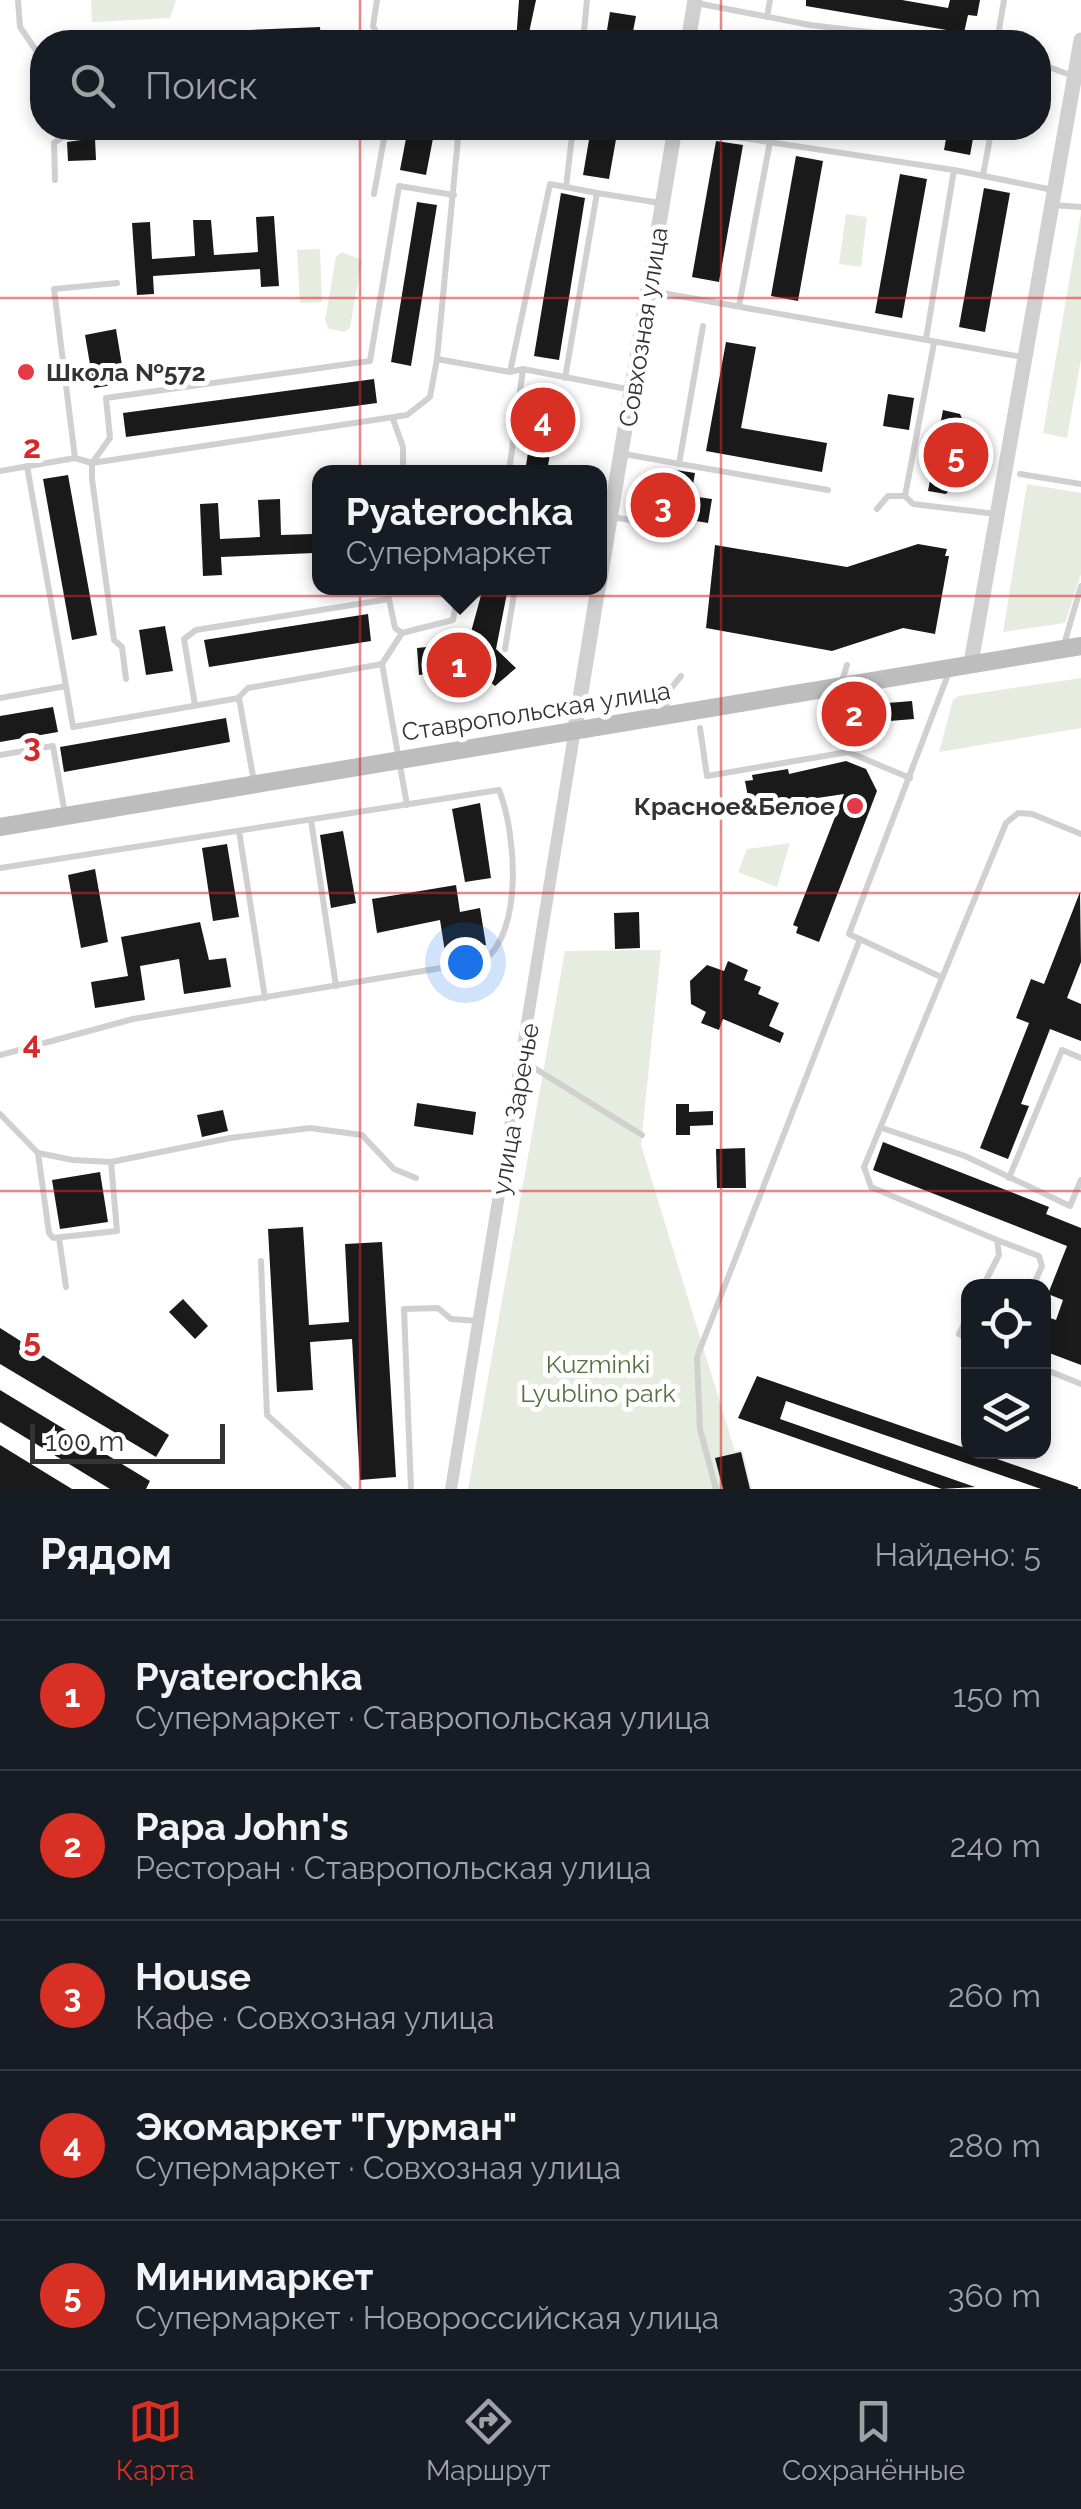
<!DOCTYPE html>
<html lang="ru">
<meta charset="utf-8">
<style>
body{margin:0;font-family:Raleway,sans-serif;background:#242831;color:#f1f3f6}
.controls{position:absolute;right:30px;bottom:30px;display:grid;overflow:hidden;border-radius:20px;box-shadow:0 5px 15px #0003}
.controls button{width:90px;height:90px;display:grid;place-items:center;padding:0;border:0;border-bottom:2px solid #363941;background:#171b24;color:#f1f3f6;font:50px sans-serif}
.scale{position:absolute;left:30px;bottom:25px;width:195px;box-sizing:border-box;padding-left:10px;border:5px solid #333;border-top:0;font-size:28px;line-height:35px;white-space:nowrap;color:#333;-webkit-text-stroke:8px #fff;paint-order:stroke}
.you{position:absolute;left:465px;top:962px;width:35px;height:35px;margin:-25px;border:8px solid #fff;border-radius:50%;background:#1a73e8;box-shadow:0 0 0 15px #1a73e833}
.badge{display:grid;place-items:center;width:65px;height:65px;border-radius:50%;background:#d93025;color:#fff;font-size:32px;font-weight:700}
.pin{position:absolute;translate:-50% -50%;border:5px solid #fff;box-shadow:0 2px 10px #0006}
.popup{position:absolute;left:312px;top:465px;width:295px;height:130px;box-sizing:border-box;display:grid;place-content:center;border-radius:20px;background:#171b24;filter:drop-shadow(0 2px 8px #0005);font-size:32px;white-space:nowrap;color:#9ea1a6}
.popup b{font-size:38px;color:#f1f3f6}
.popup::after{content:'';position:absolute;left:50%;top:100%;margin-left:-20px;border:20px solid transparent;border-top-color:#171b24}
.list{margin:0;padding:0;list-style:none}
h2{display:flex;justify-content:space-between;align-items:center;height:130px;margin:0;padding:0 40px;font-size:42px}
h2 small{font-size:32px;font-weight:400;color:#9ea1a6}
.list li{display:grid;grid-template-columns:65px 1fr auto;gap:30px;align-items:center;box-sizing:border-box;height:150px;padding:0 40px;border-top:2px solid #363941}
.list b{display:block;font-size:38px;white-space:nowrap}
.list p{margin:0;font-size:32px;white-space:nowrap;color:#9ea1a6}
.list em{font-size:32px;font-style:normal;color:#9ea1a6}
.icon{flex:none;width:55px;height:55px;fill:none;stroke:currentColor;stroke-width:2;stroke-linecap:round;stroke-linejoin:round}
.map{position:relative;flex:none;width:1081px;height:1489px;overflow:hidden}
.search{position:absolute;background:#171b24;box-shadow:0 5px 15px #0003;left:30px;right:30px;top:30px;height:110px;display:flex;align-items:center;gap:25px;box-sizing:border-box;padding:0 35px;border-radius:40px;color:#9ea1a6;font-size:38px}
.sheet{height:880px;background:#171b24}
nav{display:flex;justify-content:space-around;align-items:center;box-sizing:border-box;height:140px;border-top:2px solid #363941;background:#171b24;font-size:28px;color:#9ea1a6}
nav a{display:grid;justify-items:center;gap:5px}
nav .on{color:#d93025}
.map>svg:first-child{display:block}
.green{fill:#e6ecdf}
.building{fill:#1a1a1a}
.lines{fill:none;stroke-linecap:round;stroke-linejoin:round}
.service{stroke:#d0d0d0;stroke-width:6}
.minor{stroke:#d0d0d0;stroke-width:12}
.tertiary{stroke:#d0d0d0;stroke-width:15}
.secondary{stroke:#bdbdbd;stroke-width:18}
.grid{fill:none;stroke:#d62828;stroke-width:2.5;stroke-opacity:0.55}
.poi-dot{fill:#e63946;stroke:#fff;stroke-width:4}
.labels{text-anchor:middle;stroke-width:10;stroke-linejoin:round;paint-order:stroke}
.street-label{font-size:25px;fill:#333;stroke:#fff}
.poi-label{font-size:25px;font-weight:bold;fill:#333;stroke:#fff;text-anchor:start}
.park-label{font-size:25px;fill:#56703f;stroke:#fff}
.grid-label{font-size:32px;text-anchor:middle;font-weight:bold;fill:#d62828;stroke:#fff;stroke-width:10;stroke-linejoin:round;paint-order:stroke}
</style>
<div class="map">
<svg width="1081" height="1489" viewBox="0 0 1081 1489">
<rect width="100%" height="100%" fill="#fff"/>
<g class="green">
<path d="M 91,0 L 176,0 L 170,18 L 92,22 Z"/>
<path d="M 1081,213 L 1081,359 L 1067,438 L 1043,433 Z"/>
<path d="M 846,214 L 867,217 L 861,267 L 839,264 Z"/>
<path d="M 320,249 L 322,302 L 300,303 L 297,250 Z"/>
<path d="M 342,252 L 362,260 L 350,328 L 344,332 L 329,329 L 325,320 L 336,257 Z"/>
<path d="M 1027,484 L 1081,493 L 1081,574 L 1065,623 L 1003,632 Z"/>
<path d="M 1081,678 L 1081,728 L 939,752 L 953,700 L 959,696 Z"/>
<path d="M 790,843 L 777,887 L 738,872 L 747,849 Z"/>
<path d="M 661,950 L 641,1145 L 735,1451 L 742,1450 L 752,1489 L 468,1489 L 565,951 Z"/>
</g>
<g class="building">
<path d="M 519,0 L 536,0 L 527,42 L 516,42 Z"/>
<path d="M 806,0 L 902,0 L 948,8 L 950,0 L 980,0 L 977,16 L 968,15 L 964,33 L 806,6 Z"/>
<path d="M 610,12 L 636,16 L 631,42 L 605,42 Z"/>
<path d="M 320,27 L 321,42 L 154,42 L 154,34 Z"/>
<path d="M 408,128 L 435,128 L 426,175 L 400,170 Z"/>
<path d="M 591,128 L 618,128 L 609,179 L 583,175 Z"/>
<path d="M 948,128 L 975,128 L 970,155 L 944,150 Z"/>
<path d="M 95,138 L 96,160 L 68,161 L 67,142 Z"/>
<path d="M 716,141 L 743,145 L 719,282 L 692,277 Z"/>
<path d="M 796,156 L 823,161 L 798,301 L 771,296 Z"/>
<path d="M 900,174 L 927,179 L 902,318 L 875,313 Z"/>
<path d="M 984,188 L 1010,193 L 985,332 L 959,327 Z"/>
<path d="M 561,193 L 585,198 L 559,360 L 534,356 Z"/>
<path d="M 417,202 L 437,205 L 411,366 L 391,362 Z"/>
<path d="M 274,216 L 279,286 L 261,287 L 260,269 L 153,276 L 154,294 L 137,295 L 132,223 L 150,222 L 152,259 L 195,256 L 193,220 L 211,220 L 214,255 L 258,252 L 256,217 Z"/>
<path d="M 116,329 L 125,383 L 94,388 L 85,335 Z"/>
<path d="M 726,342 L 756,347 L 741,428 L 827,443 L 822,472 L 706,451 Z"/>
<path d="M 374,379 L 377,403 L 126,437 L 123,413 Z"/>
<path d="M 888,394 L 914,398 L 909,430 L 883,426 Z"/>
<path d="M 536,401 L 558,404 L 547,472 L 525,472 Z"/>
<path d="M 943,410 L 960,414 L 964,423 L 953,486 L 946,494 L 928,491 Z"/>
<path d="M 663,468 L 695,473 L 691,496 L 712,499 L 708,523 L 655,514 Z"/>
<path d="M 68,475 L 97,635 L 72,640 L 43,479 Z"/>
<path d="M 280,499 L 281,535 L 313,534 L 314,553 L 221,557 L 222,575 L 203,576 L 200,504 L 218,503 L 220,539 L 260,537 L 258,500 Z"/>
<path d="M 918,544 L 947,549 L 945,556 L 949,556 L 935,634 L 903,628 L 832,651 L 706,628 L 715,545 L 847,567 Z"/>
<path d="M 483,588 L 508,588 L 496,649 L 516,668 L 495,686 L 473,667 L 419,675 L 417,648 L 468,643 Z"/>
<path d="M 368,614 L 371,641 L 209,667 L 204,640 Z"/>
<path d="M 165,626 L 173,671 L 146,675 L 139,630 Z"/>
<path d="M 912,701 L 914,719 L 840,725 L 838,707 Z"/>
<path d="M 53,707 L 58,732 L 0,742 L 0,716 Z"/>
<path d="M 226,718 L 230,742 L 64,772 L 60,747 Z"/>
<path d="M 846,761 L 866,769 L 877,791 L 819,942 L 796,933 L 798,927 L 793,925 L 844,794 L 750,808 L 745,781 L 753,780 L 752,775 L 788,769 L 789,774 Z"/>
<path d="M 480,803 L 491,878 L 465,882 L 452,809 Z"/>
<path d="M 343,831 L 356,903 L 331,908 L 320,835 Z"/>
<path d="M 227,844 L 239,917 L 213,921 L 202,848 Z"/>
<path d="M 95,869 L 108,942 L 81,948 L 68,875 Z"/>
<path d="M 456,885 L 460,912 L 480,908 L 486,945 L 445,952 L 440,920 L 377,933 L 372,899 Z"/>
<path d="M 1080,892 L 1081,962 L 1067,998 L 1081,1004 L 1081,1041 L 1050,1029 L 1021,1104 L 1029,1106 L 1008,1159 L 980,1148 L 1029,1023 L 1016,1018 L 1031,979 L 1044,984 Z"/>
<path d="M 639,912 L 640,948 L 615,949 L 614,913 Z"/>
<path d="M 200,922 L 209,960 L 226,958 L 231,987 L 184,994 L 179,959 L 140,966 L 145,1000 L 95,1008 L 91,982 L 128,976 L 121,937 Z"/>
<path d="M 728,961 L 748,970 L 744,980 L 761,987 L 758,994 L 779,1003 L 769,1026 L 784,1033 L 780,1043 L 723,1019 L 719,1030 L 701,1023 L 706,1012 L 691,1004 L 690,981 L 707,965 L 724,971 Z"/>
<path d="M 417,1103 L 476,1112 L 473,1135 L 414,1126 Z"/>
<path d="M 676,1104 L 689,1104 L 689,1112 L 713,1111 L 713,1125 L 690,1126 L 690,1135 L 676,1135 Z"/>
<path d="M 223,1110 L 228,1131 L 202,1137 L 197,1115 Z"/>
<path d="M 883,1142 L 1049,1207 L 1046,1214 L 1081,1228 L 1081,1365 L 1044,1351 L 1044,1316 L 1056,1320 L 1063,1300 L 1048,1294 L 1067,1246 L 873,1170 Z"/>
<path d="M 745,1148 L 746,1188 L 717,1188 L 716,1149 Z"/>
<path d="M 100,1172 L 108,1222 L 60,1229 L 52,1180 Z"/>
<path d="M 303,1227 L 309,1325 L 349,1322 L 345,1244 L 382,1242 L 396,1477 L 360,1480 L 352,1339 L 310,1342 L 313,1390 L 277,1392 L 268,1229 Z"/>
<path d="M 183,1299 L 208,1326 L 195,1339 L 169,1312 Z"/>
<path d="M 0,1328 L 169,1435 L 156,1457 L 0,1364 Z"/>
<path d="M 757,1376 L 1078,1487 L 1078,1489 L 1041,1489 L 786,1401 L 780,1419 L 975,1487 L 942,1489 L 738,1418 Z"/>
<path d="M 0,1390 L 150,1481 L 146,1489 L 110,1489 L 0,1422 Z"/>
<path d="M 0,1445 L 72,1489 L 0,1489 Z"/>
<path d="M 741,1452 L 750,1489 L 723,1489 L 715,1458 Z"/>
</g>
<g class="lines">
<g class="service">
<path d="M 18,0 L 20,27 L 42,59"/>
<path d="M 377,0 L 373,26 L 381,42"/>
<path d="M 696,3 L 810,25 L 951,42"/>
<path d="M 767,17 L 770,0"/>
<path d="M 583,42 L 587,0"/>
<path d="M 997,42 L 1004,0"/>
<path d="M 1038,63 L 1073,76"/>
<path d="M 459,128 L 437,359 L 510,372 L 550,184 L 597,193 L 565,378"/>
<path d="M 676,128 L 954,170 L 1053,190"/>
<path d="M 983,175 L 992,128"/>
<path d="M 55,180 L 54,143 L 74,128"/>
<path d="M 566,187 L 573,128"/>
<path d="M 597,193 L 660,203"/>
<path d="M 374,194 L 386,128"/>
<path d="M 1052,205 L 1081,207"/>
<path d="M 651,291 L 1022,357"/>
<path d="M 739,306 L 770,142"/>
<path d="M 926,339 L 954,170"/>
<path d="M 510,372 L 523,369 L 632,390"/>
<path d="M 393,419 L 403,447 L 403,472"/>
<path d="M 624,454 L 828,490"/>
<path d="M 75,458 L 54,289 L 117,283"/>
<path d="M 679,464 L 703,326"/>
<path d="M 27,466 L 66,686"/>
<path d="M 0,471 L 75,458 L 92,463 L 407,415 L 430,397 L 437,359"/>
<path d="M 509,472 L 523,369"/>
<path d="M 1020,474 L 1081,484"/>
<path d="M 905,496 L 934,343"/>
<path d="M 877,509 L 888,496 L 905,496 L 913,504 L 996,514"/>
<path d="M 612,517 L 688,529"/>
<path d="M 1063,648 L 1081,586"/>
<path d="M 505,649 L 515,588"/>
<path d="M 126,679 L 122,647 L 114,640 L 92,479 L 92,463 L 110,438 L 106,398 L 370,361 L 399,186 L 454,195"/>
<path d="M 842,681 L 847,665"/>
<path d="M 239,697 L 248,688 L 382,664"/>
<path d="M 0,698 L 66,686 L 73,727 L 239,698 L 254,782"/>
<path d="M 195,705 L 184,639 L 196,630 L 389,599 L 395,628 L 402,633"/>
<path d="M 666,714 L 667,693 L 681,676"/>
<path d="M 700,728 L 707,776 L 848,752 L 910,778"/>
<path d="M 0,755 L 53,746 L 65,814"/>
<path d="M 407,805 L 382,664 L 402,633 L 453,620 L 459,588"/>
<path d="M 311,820 L 336,986"/>
<path d="M 239,831 L 265,998"/>
<path d="M 0,868 L 499,790 C 516,832 524,932 483,961 L 133,1019 L 0,1055"/>
<path d="M 941,977 L 849,934 L 949,672"/>
<path d="M 523,1061 L 642,1135"/>
<path d="M 0,1114 L 38,1153 L 73,1160 L 111,1162 L 230,1138 L 310,1128 L 362,1135 L 394,1169 L 416,1178"/>
<path d="M 882,1128 L 965,1156 L 1070,1206 L 1081,1180"/>
<path d="M 38,1153 L 49,1233 L 53,1238 L 117,1231 L 111,1162"/>
<path d="M 1009,1178 L 1062,1050 L 1081,1058"/>
<path d="M 59,1238 L 66,1287"/>
<path d="M 997,1240 L 1039,1256 L 1042,1266 L 1033,1286"/>
<path d="M 261,1261 L 267,1415 L 349,1489"/>
<path d="M 985,1283 L 995,1286"/>
<path d="M 983,1286 L 999,1255 L 997,1240 L 871,1187 L 864,1167 L 1006,823 L 1018,813 L 1032,814 L 1081,834"/>
<path d="M 968,1316 L 959,1334 L 968,1338"/>
<path d="M 1044,1369 L 1081,1384"/>
<path d="M 411,1489 L 404,1309 L 438,1308 L 451,1319 L 478,1321"/>
<path d="M 716,1489 L 700,1429 L 697,1357 L 860,939"/>
</g>
<path class="minor" d="M 451,1489 L 575,729"/>
<g class="tertiary">
<path d="M 688,42 L 695,0"/>
<path d="M 599,585 L 675,128"/>
<path d="M 971,663 L 1081,40"/>
<path d="M 575,729 L 598,588"/>
</g>
<path class="secondary" d="M 0,827 L 1081,646"/>
</g>
<path class="grid" d="M 360,0 L 360,42M 721,0 L 721,42M 360,128 L 360,1489M 721,128 L 721,1489M 0,298 L 1081,298M 0,596 L 1081,596M 0,893 L 1081,893M 0,1191 L 1081,1191"/>
<g class="poi-dot">
<circle cx="26" cy="372" r="10"/>
<circle cx="855" cy="806" r="10"/>
</g>
<g class="labels">
<g class="street-label">
<text transform="translate(643 327) rotate(-81)" y="9">Совхозная улица</text>
<text transform="translate(536 711) rotate(-9)" y="9">Ставропольская улица</text>
<text transform="translate(515 1109) rotate(-80)" y="9">улица Заречье</text>
</g>
<g class="poi-label">
<text x="46" y="381">Школа №572</text>
<text x="835" y="815" text-anchor="end">Красное&amp;Белое</text>
</g>
<g class="park-label">
<text x="598" y="1373">Kuzminki<tspan x="598" dy="29">Lyublino park</tspan></text>
</g>
</g>
<g class="grid-label">
<text x="32" y="458">2</text>
<text x="32" y="756">3</text>
<text x="32" y="1054">4</text>
<text x="32" y="1351">5</text>
</g>
</svg>
<div class="controls">
<button><svg class="icon" aria-label="locate" viewBox="0 0 24 24"><circle cx="12" cy="12" r="6"/><path d="M12 2v4M12 18v4M2 12h4M18 12h4"/></svg></button>
<button><svg class="icon" aria-label="layers" viewBox="0 0 24 24"><path d="M12 4l9 5-9 5-9-5zM3 14l9 5 9-5"/></svg></button>
</div>
<div class="scale">100 m</div>
<div class="you"></div>
<div class="pin badge" style="left:459px;top:665px">1</div>
<div class="popup"><b>Pyaterochka</b>Супермаркет</div>
<div class="pin badge" style="left:854px;top:714px">2</div>
<div class="pin badge" style="left:663px;top:505px">3</div>
<div class="pin badge" style="left:543px;top:420px">4</div>
<div class="pin badge" style="left:956px;top:455px">5</div>
<div class="search"><svg class="icon" aria-label="search" viewBox="0 0 24 24"><circle cx="10" cy="10" r="6"/><path d="M15 15l6 6"/></svg>Поиск</div>
</div>
<section class="sheet">
<h2>Рядом<small>Найдено: 5</small></h2>
<ul class="list">
<li><span class="badge">1</span><div><b>Pyaterochka</b><p>Супермаркет · Ставропольская улица</p></div><em>150 m</em></li>
<li><span class="badge">2</span><div><b>Papa John's</b><p>Ресторан · Ставропольская улица</p></div><em>240 m</em></li>
<li><span class="badge">3</span><div><b>House</b><p>Кафе · Совхозная улица</p></div><em>260 m</em></li>
<li><span class="badge">4</span><div><b>Экомаркет &quot;Гурман&quot;</b><p>Супермаркет · Совхозная улица</p></div><em>280 m</em></li>
<li><span class="badge">5</span><div><b>Минимаркет</b><p>Супермаркет · Новороссийская улица</p></div><em>360 m</em></li>
</ul>
</section>
<nav>
<a class="on"><svg class="icon" aria-label="map" viewBox="0 0 24 24"><path d="M3 6l6-2 6 2 6-2v14l-6 2-6-2-6 2zM9 4v14M15 6v14"/></svg>Карта</a>
<a><svg class="icon" aria-label="directions" viewBox="0 0 24 24"><path d="M12 3l9 9-9 9-9-9zM9 14v-3h6M13 9l2 2-2 2"/></svg>Маршрут</a>
<a><svg class="icon" aria-label="saved" viewBox="0 0 24 24"><path d="M7 4h10v16l-5-4-5 4z"/></svg>Сохранённые</a>
</nav>
